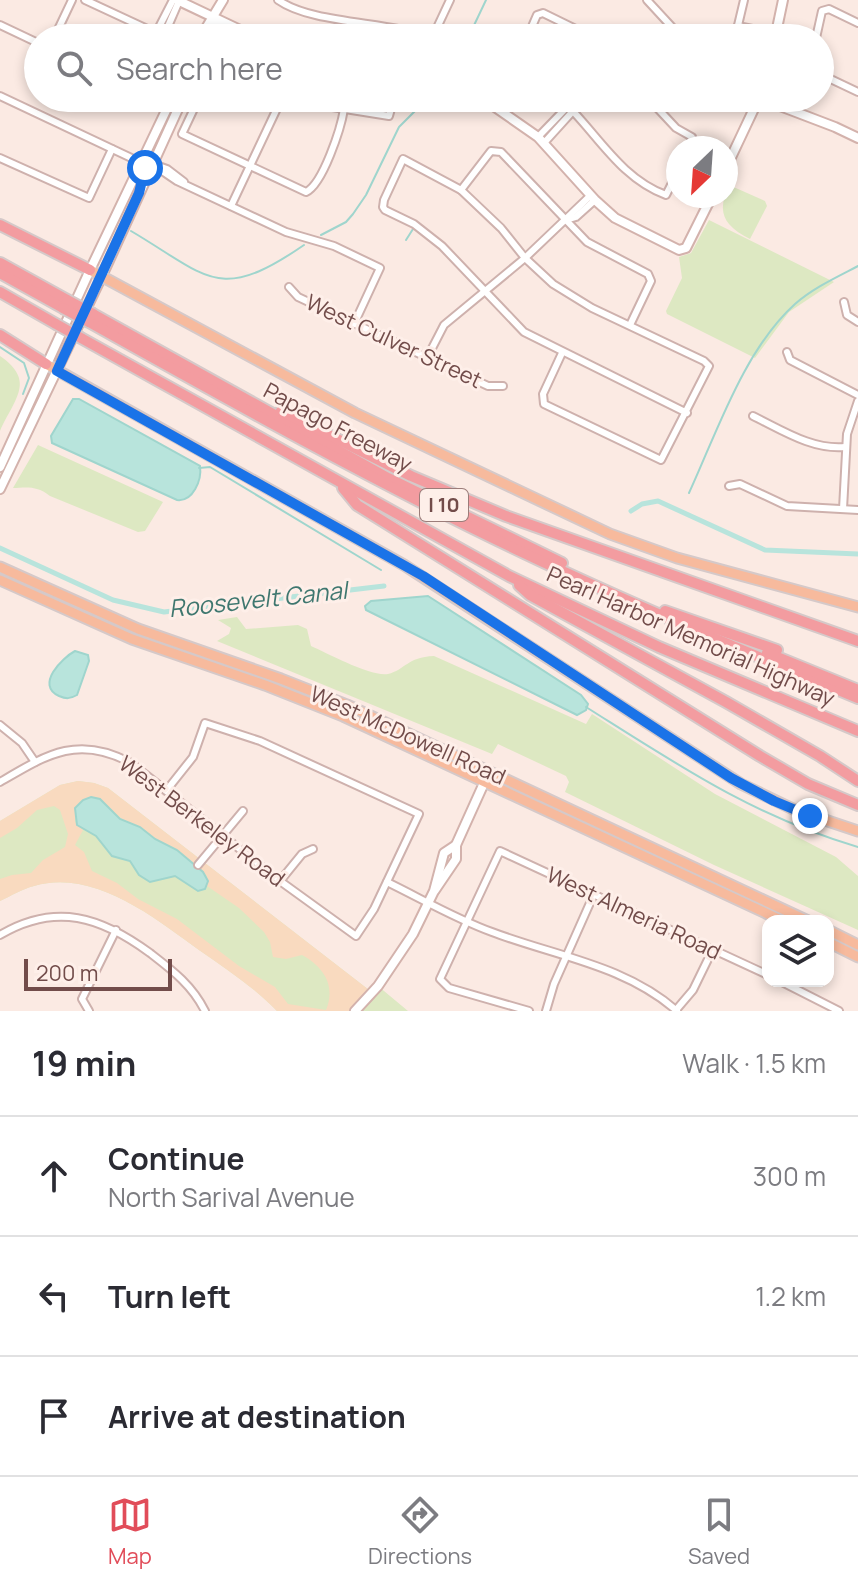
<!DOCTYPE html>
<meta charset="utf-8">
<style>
body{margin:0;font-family:Manrope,sans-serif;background:#f7f7f7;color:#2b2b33}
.controls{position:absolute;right:24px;bottom:24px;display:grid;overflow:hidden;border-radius:16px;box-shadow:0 4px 12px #0003}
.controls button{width:72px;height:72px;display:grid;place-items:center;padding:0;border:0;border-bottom:2px solid #e1e1e2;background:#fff;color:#2b2b33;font:40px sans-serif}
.compass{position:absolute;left:666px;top:136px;width:72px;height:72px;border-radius:50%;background:#fff;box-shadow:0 4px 12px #0003;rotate:205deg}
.scale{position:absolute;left:24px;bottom:20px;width:148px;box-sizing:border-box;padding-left:8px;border:4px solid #724c4a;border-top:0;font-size:22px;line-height:28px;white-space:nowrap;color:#724c4a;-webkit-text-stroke:6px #feefe9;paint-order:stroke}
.stop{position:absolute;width:24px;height:24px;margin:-18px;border:6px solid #1a73e8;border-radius:50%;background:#fff}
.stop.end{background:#1a73e8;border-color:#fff;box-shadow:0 2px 8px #0008}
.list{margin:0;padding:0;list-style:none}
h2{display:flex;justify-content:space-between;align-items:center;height:104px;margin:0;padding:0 32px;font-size:34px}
h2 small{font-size:26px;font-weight:400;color:#7c7c81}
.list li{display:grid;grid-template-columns:52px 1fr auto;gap:24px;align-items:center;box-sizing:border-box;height:120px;padding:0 32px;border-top:2px solid #e1e1e2}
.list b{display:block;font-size:30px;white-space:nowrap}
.list p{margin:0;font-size:26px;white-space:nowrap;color:#7c7c81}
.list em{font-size:26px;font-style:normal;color:#7c7c81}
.icon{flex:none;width:44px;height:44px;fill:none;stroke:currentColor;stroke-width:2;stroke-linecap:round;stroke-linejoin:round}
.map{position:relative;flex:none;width:858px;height:1011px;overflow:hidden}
.search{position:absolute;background:#fff;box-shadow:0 4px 12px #0003;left:24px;right:24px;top:24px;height:88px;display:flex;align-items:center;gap:20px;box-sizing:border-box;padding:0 28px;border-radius:44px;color:#7c7c81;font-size:30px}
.sheet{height:464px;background:#fff}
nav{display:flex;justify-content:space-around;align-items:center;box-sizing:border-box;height:112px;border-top:2px solid #e1e1e2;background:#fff;font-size:22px;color:#7c7c81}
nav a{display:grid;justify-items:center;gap:4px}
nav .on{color:#e14c59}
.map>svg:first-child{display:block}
.green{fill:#dde8c2}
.sand{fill:#f9dabf;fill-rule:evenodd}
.water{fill:#b8e4dc;stroke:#9fd5cd;stroke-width:2}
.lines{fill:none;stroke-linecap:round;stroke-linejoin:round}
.stream{stroke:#9fd5cd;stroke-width:2}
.canal{stroke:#b8e4dc;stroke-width:5}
.street-casing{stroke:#ceb1ad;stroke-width:10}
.secondary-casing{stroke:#d3b2ac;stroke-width:12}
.primary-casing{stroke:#d5c9c9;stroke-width:13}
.highway-casing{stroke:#d5c9c9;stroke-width:14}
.street{stroke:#fff;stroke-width:6}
.secondary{stroke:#fff;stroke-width:8}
.primary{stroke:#f7ba9d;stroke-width:9}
.highway{stroke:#f39ca0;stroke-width:10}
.highway-bridge-casing{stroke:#d5c9c9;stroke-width:14;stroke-linecap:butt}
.highway-bridge{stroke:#f39ca0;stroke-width:10}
.route{stroke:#1a73e8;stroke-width:10}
.labels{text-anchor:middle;stroke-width:6;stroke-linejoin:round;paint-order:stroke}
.shield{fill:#feefe9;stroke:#9c7d7a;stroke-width:2}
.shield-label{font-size:20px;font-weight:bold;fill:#724c4a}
.street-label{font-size:22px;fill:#724c4a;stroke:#feefe9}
.water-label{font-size:24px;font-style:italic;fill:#3f776f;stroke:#feefe9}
</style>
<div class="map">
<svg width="858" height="1011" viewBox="0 0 858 1011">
<rect width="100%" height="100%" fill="#fbeae3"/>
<g class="green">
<path d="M 729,185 L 765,201 L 767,206 L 750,239 C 722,225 717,211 729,185 Z"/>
<path d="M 709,220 L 834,282 L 789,312 L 755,358 L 667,314 L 666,311 L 682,278 L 679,257 L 691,253 Z"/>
<path d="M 0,356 C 36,381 15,398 0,431 Z"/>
<path d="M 38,445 L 163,502 L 145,531 L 138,532 L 50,496 C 38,486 28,487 13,488 Z"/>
<path d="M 237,617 L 246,629 L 298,625 L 307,629 L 311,646 C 327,653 371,677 388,674 C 405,670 407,657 434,656 L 586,724 L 592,714 L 715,794 L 836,857 L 858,876 L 858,930 L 714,865 L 565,792 L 569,782 L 566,776 L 498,744 L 492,754 L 217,641 L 229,634 L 231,628 L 218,620 Z"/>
<path d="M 78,781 L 94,783 L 108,788 L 369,990 L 373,993 L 378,986 L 408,1011 L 277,1011 C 254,987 226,969 199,950 C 155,918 93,868 34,886 C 22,889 11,896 0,901 L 0,821 L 60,785 Z"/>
</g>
<path class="sand" d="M 78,781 L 94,783 L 108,788 L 369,990 L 349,1011 L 277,1011 C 254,987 226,969 199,950 C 155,918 93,868 34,886 C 22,889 11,896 0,901 L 0,879 L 12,875 L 31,873 L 43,860 L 65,847 L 68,834 L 60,810 L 54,806 L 37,810 L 17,828 L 0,838 L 0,821 L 60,785 ZM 91,797 L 102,801 L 123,820 L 140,827 L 155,839 L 174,848 L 203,872 L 207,876 L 207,886 L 239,908 L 264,932 L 270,942 L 273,957 L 286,959 L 302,955 C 324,967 336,986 326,1010 L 288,1004 L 275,987 L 239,966 L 177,919 L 138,899 L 117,883 L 92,871 L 84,852 L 75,845 L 83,830 L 75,822 L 75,808 L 83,800 Z"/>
<g class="water">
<path d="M 73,399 L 79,399 L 200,466 C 202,480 193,502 177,500 L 52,443 L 51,436 Z"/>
<path d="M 428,596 L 581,695 L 588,704 L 586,710 L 577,715 L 366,610 L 365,606 L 371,601 Z"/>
<path d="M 75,651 L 88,655 L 89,661 L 77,695 C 70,699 66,699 59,696 C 35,685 62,658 75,651 Z"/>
<path d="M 91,797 L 100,799 L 120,819 L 140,827 L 155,839 L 177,850 L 203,872 L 208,881 L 205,889 L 198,891 L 175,876 L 150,882 L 139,875 L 130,861 L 112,856 L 96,836 L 77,825 L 75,808 L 83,800 Z"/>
</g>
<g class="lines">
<g class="stream">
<path d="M 468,38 L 486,0"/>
<path d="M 453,101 L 454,98"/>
<path d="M 131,231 C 209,277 218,304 304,245"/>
<path d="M 321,235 L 346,222 L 353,214 L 366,195 L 399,127 L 428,98"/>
<path d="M 406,240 L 413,229"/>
<path d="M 0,347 L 24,363 L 29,378 L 23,394"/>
<path d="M 199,468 L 210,467 L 381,570"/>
<path d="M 689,493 C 717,432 744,350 795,304 C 813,288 837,277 858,266"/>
<path d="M 586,707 C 678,765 753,816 858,847"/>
</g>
<g class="canal">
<path d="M 631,511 L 642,504 L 658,501 L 765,550 L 858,554"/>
<path d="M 0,548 L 113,600 L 164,612 L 384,586"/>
</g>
<g class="street-casing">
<g id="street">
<path d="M 85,0 L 156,33"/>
<path d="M 278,0 C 312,24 384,21 428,36 L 435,32 L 450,0"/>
<path d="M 647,0 L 682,38"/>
<path d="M 0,25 L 38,43"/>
<path d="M 738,26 L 795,38"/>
<path d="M 156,33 L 166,31 L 179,1"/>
<path d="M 156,33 L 173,0"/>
<path d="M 736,34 L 758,38"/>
<path d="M 54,38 L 72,0"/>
<path d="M 527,38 L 537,15 L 543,13 L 594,38"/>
<path d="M 659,38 L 671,28"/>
<path d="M 735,38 L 744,0"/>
<path d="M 816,38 L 822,11 L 829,9 L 858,23"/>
<path d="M 820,74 L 858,92"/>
<path d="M 0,96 L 142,163"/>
<path d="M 199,98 L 182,134 L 306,192 C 323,184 341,128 344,109"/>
<path d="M 276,98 L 389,116 L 394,98"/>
<path d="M 560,98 C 595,130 619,178 666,195 L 678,171"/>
<path d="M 648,98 L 676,128 L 692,137 L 689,148"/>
<path d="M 538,137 L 568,106"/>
<path d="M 544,143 L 573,111"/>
<path d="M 0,158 L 89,198 L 112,149"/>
<path d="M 152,164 L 177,181 L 286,232 L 334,246 L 380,268 L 354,324"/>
<path d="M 153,164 L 167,169 L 184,182"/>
<path d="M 461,190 L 491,151 L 501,152 L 587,242 L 648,274 L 651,281 L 630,325"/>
<path d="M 231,206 L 281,100"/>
<path d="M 566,220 L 576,217 L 595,200"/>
<path d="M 289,287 L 298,297 L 488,386 L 503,386"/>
<path d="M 844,302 L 847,315 L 858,322"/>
<path d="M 787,352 L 790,360 L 858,395"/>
<path d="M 562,353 L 543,394 L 544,404 L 661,460 L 709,366 L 704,361 L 592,308 L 553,284 L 525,258 L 501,228 L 461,190 L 403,159 L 384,200 L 383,207 L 385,210 L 414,224 L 442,246 L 524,332 L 687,413"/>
<path d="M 427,358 L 444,325 L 525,258 L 591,195"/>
<path d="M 753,416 C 782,430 812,450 845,447"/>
<path d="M 729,486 L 740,484 L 787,506 L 858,510"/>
<path d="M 843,509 L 847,434 L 858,401"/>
<path d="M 0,725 L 22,743 L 35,762"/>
<path d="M 0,782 C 46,755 78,734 131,763 L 280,881 L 356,936 L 374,909 L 419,814 L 260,741 L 205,723 L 193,757 L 166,791"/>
<path d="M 198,865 L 243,811"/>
<path d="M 280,881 L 302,854 L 313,849"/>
<path d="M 387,882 C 422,899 456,919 492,932 C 555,956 625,965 677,1011"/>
<path d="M 0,935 C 56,902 101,917 150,953 C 172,970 192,985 205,1011"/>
<path d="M 780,981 L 839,1011"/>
<path d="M 676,1010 L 693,990 L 713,949"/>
<path d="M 89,1011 L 82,999 L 116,930"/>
<path d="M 529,1011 L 449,988 L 440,979 L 500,851 L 768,975"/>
<path d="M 546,1011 L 554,984 L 594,894"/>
</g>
</g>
<g class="secondary-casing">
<g id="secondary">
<path d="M 177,0 L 257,38"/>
<path d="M 200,38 L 223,0"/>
<path d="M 211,38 L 217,26 L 214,18"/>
<path d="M 775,38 L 783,0"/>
<path d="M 482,98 L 538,137 L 595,200 L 615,218 L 679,250 L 686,248 L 712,196"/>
<path d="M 759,98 L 835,127 L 858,138"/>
<path d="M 726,168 L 759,98"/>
<path d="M 0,467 L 90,270 L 172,98"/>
<path d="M 0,489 L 102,276 L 183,98"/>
<path d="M 435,890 L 456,859 L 456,845 L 489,772"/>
<path d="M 355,1011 L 378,986 L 413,934 L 434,891 L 444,853 L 456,845"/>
</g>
</g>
<g class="primary-casing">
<g id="primary">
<path d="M 90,270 L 355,413 L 610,534 L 677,558 L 858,607"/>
<path d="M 46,364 L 404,565 L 741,784 L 795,810 L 858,831"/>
<path d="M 0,567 L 138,629 L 281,679 L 347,705 L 808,921"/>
<path d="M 0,580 L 132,639 L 265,685 L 343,716 L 783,921"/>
<path d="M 828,930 L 858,945"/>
<path d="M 828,942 L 858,957"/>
</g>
</g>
<g class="highway-casing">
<g id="highway">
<path d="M 0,225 L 90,270"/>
<path d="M 0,263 L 67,300"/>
<path d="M 0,273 L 63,308"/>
<path d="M 0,292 L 56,324"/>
<path d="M 93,314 L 388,478 L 562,563"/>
<path d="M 89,322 C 232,402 375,482 524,553 C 633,605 746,652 858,698"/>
<path d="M 0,335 L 46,364"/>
<path d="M 81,338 L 509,576 L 659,647 L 858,731"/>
<path d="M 281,411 L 411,476 L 506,516 L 858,641"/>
<path d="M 343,488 L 357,505 L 760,756 L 808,784 L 858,805"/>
<path d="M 519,585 L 530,595 L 726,702 L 820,756 L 858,781"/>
<path d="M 665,611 L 777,650"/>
<path d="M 767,653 L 858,690"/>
</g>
</g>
<use href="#street" class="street"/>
<use href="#secondary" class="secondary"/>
<use href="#primary" class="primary"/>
<use href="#highway" class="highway"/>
<g class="highway-bridge-casing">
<g id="highway-bridge">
<path d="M 67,300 L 93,314"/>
<path d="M 63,308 L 89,322"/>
<path d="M 56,324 L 81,338"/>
</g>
</g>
<use href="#highway-bridge" class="highway-bridge"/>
</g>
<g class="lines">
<path class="route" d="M 145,168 L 139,193 L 57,371 L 423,576 L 731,778 L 774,801 L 810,816"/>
</g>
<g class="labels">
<rect class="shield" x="420" y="489" width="48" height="32" rx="6"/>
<g class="shield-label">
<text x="444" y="512">I 10</text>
</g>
<g class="street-label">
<text transform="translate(394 341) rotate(25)" y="8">West Culver Street</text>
<text transform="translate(338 427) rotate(28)" y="8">Papago Freeway</text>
<text transform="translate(691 636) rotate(24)" y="8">Pearl Harbor Memorial Highway</text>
<text transform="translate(408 735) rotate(24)" y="8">West McDowell Road</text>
<text transform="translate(202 821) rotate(37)" y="8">West Berkeley Road</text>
<text transform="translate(634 913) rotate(25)" y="8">West Almeria Road</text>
</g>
<g class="water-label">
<text transform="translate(258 600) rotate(-6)" y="8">Roosevelt Canal</text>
</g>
</g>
</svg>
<div class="controls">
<button><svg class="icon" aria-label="layers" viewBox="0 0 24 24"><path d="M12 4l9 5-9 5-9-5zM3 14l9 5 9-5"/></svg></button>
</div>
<svg class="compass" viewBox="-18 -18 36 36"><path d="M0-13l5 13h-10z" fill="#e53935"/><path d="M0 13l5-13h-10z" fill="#7c7c81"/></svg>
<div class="scale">200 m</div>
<div class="stop" style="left:145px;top:168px"></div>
<div class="stop end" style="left:810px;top:816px"></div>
<div class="search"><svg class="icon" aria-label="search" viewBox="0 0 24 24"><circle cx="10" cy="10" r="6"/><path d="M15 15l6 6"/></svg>Search here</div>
</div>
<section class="sheet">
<h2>19 min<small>Walk · 1.5 km</small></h2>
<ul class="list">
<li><svg class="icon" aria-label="ahead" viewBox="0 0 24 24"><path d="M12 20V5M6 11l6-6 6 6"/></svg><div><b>Continue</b><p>North Sarival Avenue</p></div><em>300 m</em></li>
<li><svg class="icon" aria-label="left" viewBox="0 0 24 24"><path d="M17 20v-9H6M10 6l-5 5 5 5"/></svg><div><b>Turn left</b></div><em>1.2 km</em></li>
<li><svg class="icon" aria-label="arrive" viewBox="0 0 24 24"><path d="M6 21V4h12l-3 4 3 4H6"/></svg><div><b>Arrive at destination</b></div></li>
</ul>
</section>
<nav>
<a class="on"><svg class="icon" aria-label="map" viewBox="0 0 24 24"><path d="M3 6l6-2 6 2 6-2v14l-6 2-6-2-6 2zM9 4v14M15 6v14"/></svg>Map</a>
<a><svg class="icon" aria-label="directions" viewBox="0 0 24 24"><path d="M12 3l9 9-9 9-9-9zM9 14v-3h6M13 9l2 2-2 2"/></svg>Directions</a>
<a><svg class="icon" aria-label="saved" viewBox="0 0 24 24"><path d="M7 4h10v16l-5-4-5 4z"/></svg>Saved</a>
</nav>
